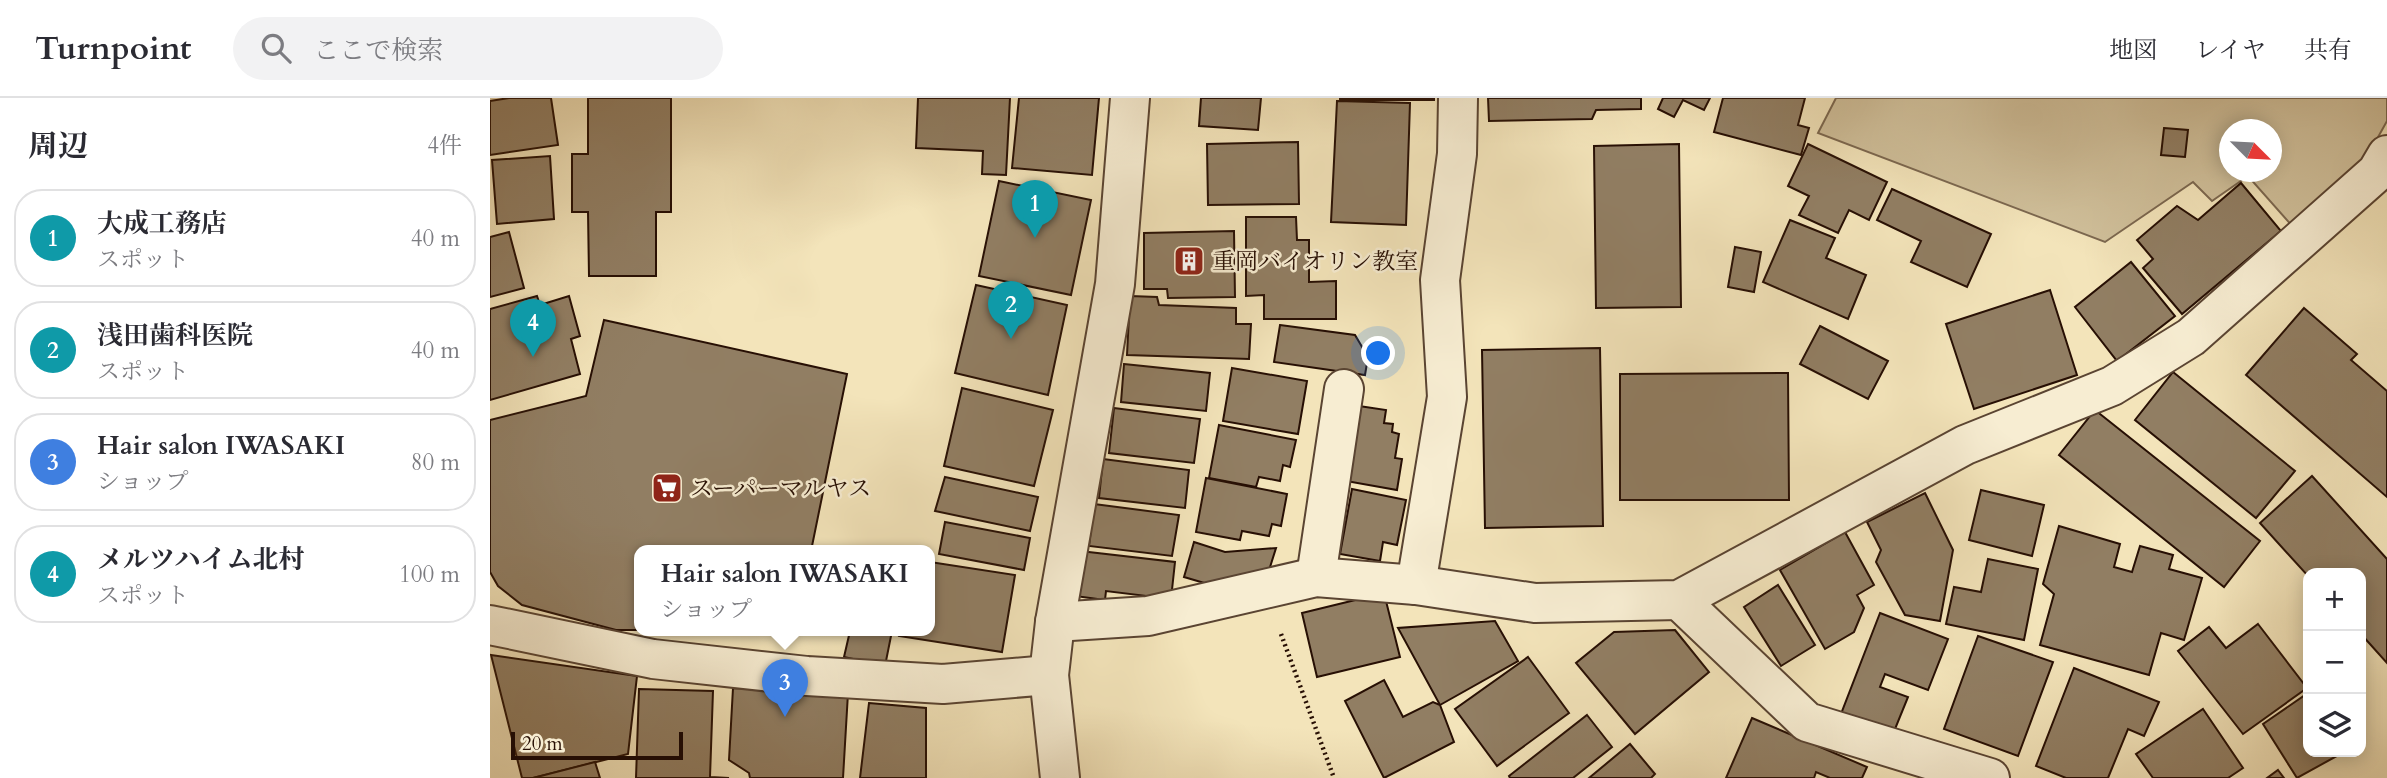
<!DOCTYPE html>
<html lang="ja">
<meta charset="utf-8">
<style>
body{margin:0;font-family:Cardo,"Noto Serif JP",serif;background:#f2f2f3;color:#2b2b33}
.controls{position:absolute;right:21px;bottom:21px;display:grid;overflow:hidden;border-radius:14px;box-shadow:0 4px 18px #0003}
.controls button{width:63px;height:63px;display:grid;place-items:center;padding:0;border:0;border-bottom:2px solid #e1e1e2;background:#fff;color:#2b2b33;font:35px sans-serif}
.compass{position:absolute;left:1729px;top:21px;width:63px;height:63px;border-radius:50%;background:#fff;box-shadow:0 4px 18px #0003;rotate:114deg}
.scale{position:absolute;left:21px;bottom:18px;width:172px;box-sizing:border-box;padding-left:7px;border:4px solid #270f04;border-top:0;font-size:19px;line-height:24px;white-space:nowrap;color:#270f04;-webkit-text-stroke:5px #f7edd2;paint-order:stroke}
.you{position:absolute;left:889px;top:256px;width:24px;height:24px;margin:-18px;border:5px solid #fff;border-radius:50%;background:#1a73e8;box-shadow:0 0 0 10px #1a73e833}
.badge{display:grid;place-items:center;width:46px;height:46px;border-radius:50%;background:#2563eb;color:#fff;font-size:23px;font-weight:700}
.pin{position:absolute;translate:-50% -58px;filter:drop-shadow(0 2px 4px #0008)}
.pin::after{content:'';position:absolute;top:37px;width:24px;height:21px;background:inherit;clip-path:polygon(0 0,100% 0,50% 100%)}
.popup{position:absolute;left:144px;top:447px;width:301px;height:91px;box-sizing:border-box;display:grid;place-content:center;border-radius:14px;background:#fff;filter:drop-shadow(0 2px 5px #0005);font-size:23px;white-space:nowrap;color:#7c7c81}
.popup b{font-size:26px;color:#2b2b33}
.popup::after{content:'';position:absolute;left:50%;top:100%;margin-left:-14px;border:14px solid transparent;border-top-color:#fff}
.list{margin:0;padding:0;list-style:none}
h2{display:flex;justify-content:space-between;align-items:center;height:91px;margin:0;padding:0 28px;font-size:30px}
h2 small{font-size:23px;font-weight:400;color:#7c7c81}
.list li{display:grid;grid-template-columns:46px 1fr auto;gap:21px;align-items:center;box-sizing:border-box;height:98px;margin:0 14px 14px;padding:0 14px;border:2px solid #e1e1e2;border-radius:28px}
.list b{display:block;font-size:26px;white-space:nowrap}
.list p{margin:0;font-size:23px;white-space:nowrap;color:#7c7c81}
.list em{font-size:23px;font-style:normal;color:#7c7c81}
.icon{flex:none;width:38px;height:38px;fill:none;stroke:currentColor;stroke-width:2;stroke-linecap:round;stroke-linejoin:round}
.map{position:relative;flex:none;width:1897px;height:680px;overflow:hidden}
header{display:flex;align-items:center;gap:42px;box-sizing:border-box;height:98px;padding:0 35px;background:#fff;border-bottom:2px solid #e1e1e2}
header strong{font-size:33px}
nav{display:flex;gap:38px;margin-inline-start:auto;font-size:24px}
.search{width:490px;height:63px;background:#f2f2f3;display:flex;align-items:center;gap:18px;box-sizing:border-box;padding:0 24px;border-radius:38px;color:#7c7c81;font-size:26px}
main{display:flex}
aside{flex:1;background:#fff}
.map>svg:first-child{display:block}
.green{fill:#d0c09b;stroke:#7c6850;stroke-width:2;fill-rule:evenodd}
.building{fill:#917e63;stroke:#270f04;stroke-width:2}
.lines{fill:none;stroke-linecap:round;stroke-linejoin:round}
.minor-casing{stroke:#5a4432;stroke-width:42}
.path{stroke:#270f04;stroke-width:4.5;stroke-dasharray:2 3.5;stroke-linecap:butt}
.minor{stroke:#f7edd2;stroke-width:38}
.labels{text-anchor:middle;stroke-width:5;stroke-linejoin:round;paint-order:stroke}
.poi-label{font-size:23px;fill:#270f04;stroke:#f7edd2;text-anchor:start}
</style>
<header>
<strong>Turnpoint</strong>
<div class="search"><svg class="icon" aria-label="search" viewBox="0 0 24 24"><circle cx="10" cy="10" r="6"/><path d="M15 15l6 6"/></svg>ここで検索</div>
<nav><a>地図</a><a>レイヤ</a><a>共有</a></nav>
</header>
<main>
<aside>
<h2>周辺<small>4件</small></h2>
<ul class="list">
<li><span class="badge" style="background:#0f9aa8">1</span><div><b>大成工務店</b><p>スポット</p></div><em>40 m</em></li>
<li><span class="badge" style="background:#0f9aa8">2</span><div><b>浅田歯科医院</b><p>スポット</p></div><em>40 m</em></li>
<li><span class="badge" style="background:#3f7fe0">3</span><div><b>Hair salon IWASAKI</b><p>ショップ</p></div><em>80 m</em></li>
<li><span class="badge" style="background:#0f9aa8">4</span><div><b>メルツハイム北村</b><p>スポット</p></div><em>100 m</em></li>
</ul>
</aside>
<div class="map">
<svg width="1897" height="680" viewBox="0 0 1897 680">
<rect width="100%" height="100%" fill="#f3e4ba"/>
<filter id="stains"><feTurbulence type="fractalNoise" baseFrequency=".00286" numOctaves="4"/><feColorMatrix values="0 0 0 0 .2 0 0 0 0 .09 0 0 0 0 .02 0 0 0 .5 -.17"/></filter>
<radialGradient id="worn" r=".72"><stop offset=".6" stop-color="#630" stop-opacity="0"/><stop offset="1" stop-color="#630" stop-opacity=".3"/></radialGradient>
<path class="green" d="M 1346,0 L 1897,0 L 1897,23 L 1872,68 L 1804,130 L 1758,78 L 1722,103 L 1703,84 L 1615,144 L 1328,35 ZM 1740,32 L 1782,32 L 1782,74 L 1740,74 Z"/>
<g class="building">
<path d="M 19,0 L 61,0 L 68,47 L 0,57 L 0,3 Z"/>
<path d="M 98,0 L 181,0 L 181,114 L 166,114 L 166,178 L 99,178 L 98,114 L 82,114 L 82,56 L 98,56 Z"/>
<path d="M 428,0 L 520,0 L 516,77 L 492,76 L 493,53 L 426,50 Z"/>
<path d="M 529,0 L 609,0 L 602,77 L 522,70 Z"/>
<path d="M 711,0 L 771,0 L 768,32 L 709,28 Z"/>
<rect x="850" y="0" width="94" height="2"/>
<path d="M 998,0 L 1151,0 L 1151,11 L 1106,12 L 1102,21 L 999,23 Z"/>
<path d="M 1173,0 L 1220,0 L 1214,12 L 1193,2 L 1184,19 L 1168,11 Z"/>
<path d="M 1233,0 L 1315,0 L 1308,27 L 1319,30 L 1311,57 L 1224,34 Z"/>
<path d="M 847,3 L 920,5 L 916,127 L 841,124 Z"/>
<path d="M 1674,30 L 1698,32 L 1695,59 L 1671,57 Z"/>
<path d="M 808,44 L 809,106 L 718,107 L 717,46 Z"/>
<path d="M 1189,46 L 1191,209 L 1106,210 L 1104,48 Z"/>
<path d="M 1318,46 L 1397,84 L 1379,122 L 1359,112 L 1348,135 L 1309,117 L 1319,98 L 1298,88 Z"/>
<path d="M 60,58 L 64,121 L 7,126 L 2,62 Z"/>
<path d="M 509,83 L 601,102 L 581,197 L 489,178 Z"/>
<path d="M 1751,85 L 1791,133 L 1692,216 L 1653,170 L 1663,161 L 1647,142 L 1687,108 L 1708,122 Z"/>
<path d="M 1402,91 L 1501,136 L 1477,189 L 1421,164 L 1431,143 L 1387,122 Z"/>
<path d="M 756,119 L 806,119 L 807,142 L 819,142 L 819,184 L 846,183 L 846,221 L 774,221 L 774,197 L 756,198 Z"/>
<path d="M 1300,122 L 1345,140 L 1336,160 L 1376,177 L 1358,221 L 1273,184 Z"/>
<path d="M 744,133 L 745,199 L 678,200 L 677,191 L 654,191 L 654,135 Z"/>
<path d="M 19,134 L 34,190 L 0,199 L 0,139 Z"/>
<path d="M 1245,149 L 1271,154 L 1264,194 L 1238,189 Z"/>
<path d="M 1641,164 L 1685,218 L 1627,263 L 1585,209 Z"/>
<path d="M 486,187 L 577,207 L 558,297 L 465,275 Z"/>
<path d="M 1560,192 L 1587,277 L 1484,311 L 1456,226 Z"/>
<path d="M 47,198 L 50,207 L 79,198 L 90,238 L 81,241 L 90,276 L 0,302 L 0,211 Z"/>
<path d="M 640,198 L 667,199 L 669,207 L 746,210 L 746,226 L 761,226 L 759,261 L 637,257 Z"/>
<path d="M 1814,210 L 1867,256 L 1861,262 L 1897,293 L 1897,399 L 1756,277 Z"/>
<path d="M 114,222 L 357,276 L 321,453 L 150,453 L 150,532 L 126,532 L 32,507 L 8,488 L 0,474 L 0,322 L 96,298 Z"/>
<path d="M 790,227 L 865,237 L 878,259 L 875,277 L 784,264 Z"/>
<path d="M 1330,228 L 1398,263 L 1378,301 L 1310,266 Z"/>
<path d="M 1110,250 L 1113,428 L 995,430 L 992,252 Z"/>
<path d="M 634,266 L 720,275 L 716,313 L 631,304 Z"/>
<path d="M 742,270 L 817,283 L 808,336 L 733,323 Z"/>
<path d="M 1683,274 L 1805,373 L 1766,420 L 1645,322 Z"/>
<path d="M 1298,275 L 1299,402 L 1130,402 L 1130,276 Z"/>
<path d="M 472,290 L 563,312 L 544,388 L 454,368 Z"/>
<path d="M 869,308 L 896,312 L 894,325 L 903,326 L 902,334 L 909,336 L 905,360 L 912,361 L 907,392 L 856,383 Z"/>
<path d="M 624,310 L 710,321 L 704,365 L 619,355 Z"/>
<path d="M 1605,312 L 1770,443 L 1734,489 L 1569,357 Z"/>
<path d="M 729,327 L 806,342 L 800,369 L 793,367 L 790,383 L 769,379 L 766,389 L 719,380 Z"/>
<path d="M 613,361 L 699,372 L 695,410 L 609,400 Z"/>
<path d="M 1822,378 L 1897,461 L 1897,565 L 1871,536 L 1871,475 L 1818,475 L 1818,478 L 1770,425 Z"/>
<path d="M 455,379 L 548,399 L 540,433 L 445,413 Z"/>
<path d="M 716,380 L 797,396 L 791,428 L 782,426 L 779,438 L 752,433 L 750,442 L 706,434 Z"/>
<path d="M 862,391 L 916,402 L 907,447 L 893,444 L 890,463 L 850,456 Z"/>
<path d="M 1491,392 L 1554,407 L 1542,458 L 1479,442 Z"/>
<path d="M 1435,395 L 1463,452 L 1450,523 L 1415,517 L 1386,464 L 1391,452 L 1377,424 Z"/>
<path d="M 604,406 L 689,417 L 682,458 L 599,448 Z"/>
<path d="M 455,424 L 540,440 L 534,472 L 449,456 Z"/>
<path d="M 1569,428 L 1630,446 L 1624,469 L 1642,474 L 1650,448 L 1683,457 L 1679,471 L 1712,480 L 1694,542 L 1671,535 L 1659,577 L 1550,547 L 1564,496 L 1553,486 Z"/>
<path d="M 1355,434 L 1384,487 L 1367,497 L 1374,510 L 1364,534 L 1335,551 L 1290,472 Z"/>
<path d="M 704,444 L 735,454 L 786,450 L 776,482 L 738,492 L 694,479 Z"/>
<path d="M 590,453 L 685,464 L 681,501 L 616,493 L 615,502 L 585,498 Z"/>
<path d="M 1498,461 L 1548,471 L 1534,542 L 1456,526 L 1464,489 L 1491,494 Z"/>
<path d="M 440,464 L 525,477 L 512,554 L 409,538 L 410,533 L 440,533 Z"/>
<path d="M 1288,487 L 1325,547 L 1291,568 L 1254,509 Z"/>
<path d="M 894,495 L 910,559 L 827,579 L 812,515 Z"/>
<path d="M 1390,515 L 1458,541 L 1438,592 L 1395,576 L 1390,589 L 1418,599 L 1403,636 L 1351,616 Z"/>
<path d="M 1005,523 L 1028,563 L 950,607 L 908,530 Z"/>
<path d="M 1768,526 L 1817,590 L 1753,636 L 1688,553 L 1719,529 L 1736,550 Z"/>
<path d="M 1185,532 L 1219,574 L 1145,636 L 1086,565 L 1124,534 Z"/>
<path d="M 224,533 L 304,533 L 304,535 Z"/>
<path d="M 360,533 L 402,533 L 395,568 L 354,559 Z"/>
<path d="M 1488,538 L 1563,564 L 1528,658 L 1454,631 Z"/>
<path d="M 1,557 L 147,578 L 138,656 L 43,680 L 32,680 Z"/>
<path d="M 1038,559 L 1079,615 L 1007,668 L 965,611 Z"/>
<path d="M 1584,570 L 1669,604 L 1654,638 L 1638,631 L 1618,680 L 1576,680 L 1546,668 Z"/>
<path d="M 894,582 L 913,619 L 943,604 L 950,607 L 964,644 L 894,680 L 855,603 Z"/>
<path d="M 243,590 L 358,595 L 353,680 L 260,680 L 259,675 L 239,662 Z"/>
<path d="M 149,591 L 223,593 L 220,679 L 239,680 L 146,680 Z"/>
<path d="M 1818,595 L 1818,654 L 1854,654 L 1807,680 L 1773,626 Z"/>
<path d="M 379,605 L 436,610 L 436,680 L 370,680 Z"/>
<path d="M 1713,611 L 1753,670 L 1738,680 L 1663,680 L 1646,656 Z"/>
<path d="M 1097,617 L 1122,649 L 1083,680 L 1020,680 L 1019,678 Z"/>
<path d="M 1262,620 L 1377,669 L 1372,680 L 1340,680 L 1326,674 L 1324,680 L 1236,680 Z"/>
<path d="M 1140,646 L 1165,676 L 1161,680 L 1099,680 Z"/>
<path d="M 105,664 L 110,680 L 43,680 Z"/>
<path d="M 1788,672 L 1794,680 L 1777,680 Z"/>
</g>
<g class="lines">
<g class="minor-casing">
<g id="minor">
<path d="M 826,479 L 854,291"/>
<path d="M 926,487 L 957,299 L 950,182 L 967,56 L 968,0"/>
<path d="M 1189,502 L 1317,624 L 1500,680"/>
<path d="M 565,524 L 658,518 L 826,479 L 926,487 L 1045,505 L 1189,502 L 1475,347 L 1622,288 L 1701,239 L 1887,74 L 1897,57"/>
<path d="M 0,527 L 163,561 L 317,578 L 453,586 L 559,577"/>
<path d="M 570,680 L 559,577 L 565,524 L 625,186 L 640,0"/>
</g>
</g>
<path class="path" d="M 791,536 L 844,680"/>
<use href="#minor" class="minor"/>
</g>
<defs>
<g id="building-square" transform="scale(1.575)"><rect x="-9" y="-9" width="18" height="18" rx="4" fill="#8f2418" stroke="#f7edd2"/><path d="M-4-6H4V6H1V3H-1V6H-4ZM-2.5-4.3h1.7v1.8h-1.7ZM.8-4.3h1.7v1.8H.8ZM-2.5-1h1.7V.8h-1.7ZM.8-1h1.7V.8H.8Z" fill="#fff"/></g>
<g id="supermarket-square" transform="scale(1.575)"><rect x="-9" y="-9" width="18" height="18" rx="4" fill="#8f2418" stroke="#f7edd2"/><path d="M-6-5.5h2.5l.6 2H6L4.5 2H-2.5L-4.4-4H-6ZM-1.5 3.2a1.3 1.3 0 1 0 .1 0ZM3 3.2a1.3 1.3 0 1 0 .1 0Z" fill="#fff"/></g>
</defs>
<g fill-rule="evenodd">
<use href="#building-square" x="699" y="163"/>
<use href="#supermarket-square" x="177" y="390"/>
</g>
<g class="labels">
<g class="poi-label">
<text x="722" y="171">重岡バイオリン教室</text>
<text x="200" y="398">スーパーマルヤス</text>
</g>
</g>
<rect width="100%" height="100%" filter="url(#stains)"/>
<rect width="100%" height="100%" fill="url(#worn)"/>
</svg>
<div class="controls">
<button>+</button>
<button>−</button>
<button><svg class="icon" aria-label="layers" viewBox="0 0 24 24"><path d="M12 4l9 5-9 5-9-5zM3 14l9 5 9-5"/></svg></button>
</div>
<svg class="compass" viewBox="-18 -18 36 36"><path d="M0-13l5 13h-10z" fill="#e53935"/><path d="M0 13l5-13h-10z" fill="#7c7c81"/></svg>
<div class="scale">20 m</div>
<div class="you"></div>
<div class="pin badge" style="left:545px;top:140px;background:#0f9aa8">1</div>
<div class="pin badge" style="left:521px;top:241px;background:#0f9aa8">2</div>
<div class="pin badge" style="left:295px;top:619px;background:#3f7fe0">3</div>
<div class="popup"><b>Hair salon IWASAKI</b>ショップ</div>
<div class="pin badge" style="left:43px;top:259px;background:#0f9aa8">4</div>
</div>
</main>
